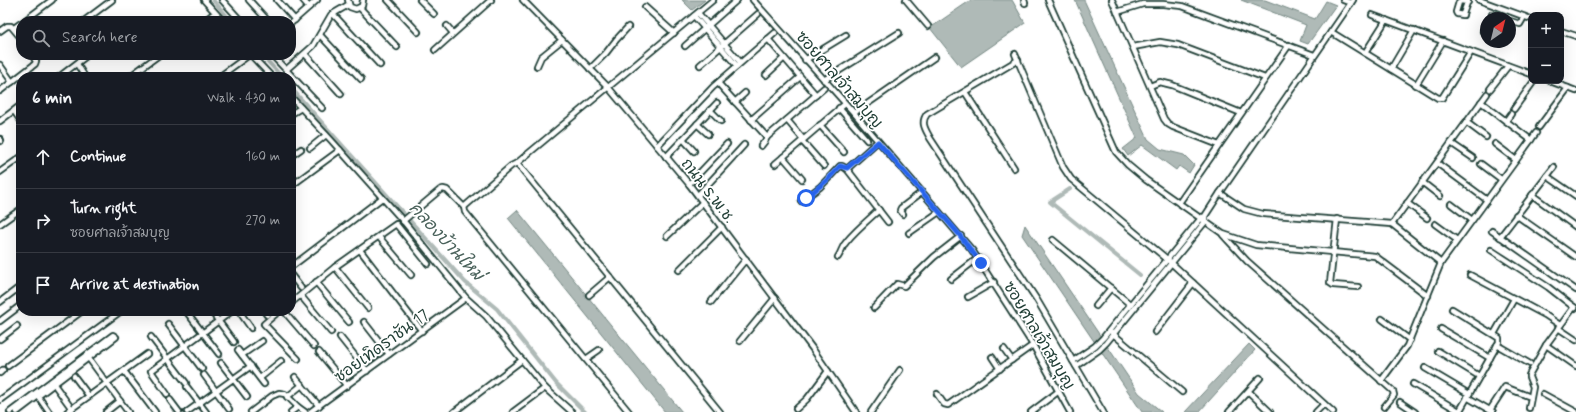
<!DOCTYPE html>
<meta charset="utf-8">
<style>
body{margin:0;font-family:Mynerve,"Playpen Sans Thai",sans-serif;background:#242831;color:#f1f3f6}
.controls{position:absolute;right:12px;top:12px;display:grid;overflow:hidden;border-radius:8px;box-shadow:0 4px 16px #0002}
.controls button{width:36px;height:36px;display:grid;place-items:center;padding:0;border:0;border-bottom:1px solid #363941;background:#171b24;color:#f1f3f6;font:20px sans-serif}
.compass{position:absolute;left:1480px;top:12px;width:36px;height:36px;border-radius:50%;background:#171b24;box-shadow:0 4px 16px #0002;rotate:35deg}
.stop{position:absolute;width:12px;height:12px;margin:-9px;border:3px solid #2563eb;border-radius:50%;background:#fff}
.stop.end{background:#2563eb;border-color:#fff;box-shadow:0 1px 4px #0008}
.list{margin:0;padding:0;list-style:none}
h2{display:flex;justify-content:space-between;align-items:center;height:52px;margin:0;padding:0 16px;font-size:17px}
h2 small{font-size:13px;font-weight:400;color:#9ea1a6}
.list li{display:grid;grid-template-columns:26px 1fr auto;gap:12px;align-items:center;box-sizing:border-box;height:64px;padding:0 16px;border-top:1px solid #363941}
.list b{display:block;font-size:15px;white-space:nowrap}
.list p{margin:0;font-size:13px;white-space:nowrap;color:#9ea1a6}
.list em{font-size:13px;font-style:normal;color:#9ea1a6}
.icon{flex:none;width:22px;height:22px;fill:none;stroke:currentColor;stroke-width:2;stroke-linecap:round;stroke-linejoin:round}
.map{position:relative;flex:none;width:1576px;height:412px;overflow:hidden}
.search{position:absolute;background:#171b24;box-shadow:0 4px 16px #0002;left:16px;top:16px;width:280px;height:44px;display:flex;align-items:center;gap:10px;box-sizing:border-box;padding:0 14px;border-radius:16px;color:#9ea1a6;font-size:15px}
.panel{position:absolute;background:#171b24;box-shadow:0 4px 16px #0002;left:16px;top:72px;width:280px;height:244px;border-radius:16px}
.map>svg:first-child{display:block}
.water{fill:#afbab7;stroke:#758883}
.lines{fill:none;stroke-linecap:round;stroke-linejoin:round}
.canal{stroke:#afbab7;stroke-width:4}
.minor-casing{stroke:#1f3d34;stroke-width:8}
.minor{stroke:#fff;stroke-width:4.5}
.route{stroke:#2563eb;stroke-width:5}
.labels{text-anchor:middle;stroke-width:3.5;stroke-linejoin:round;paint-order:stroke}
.street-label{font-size:16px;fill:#1f3d34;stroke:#fff}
.water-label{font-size:17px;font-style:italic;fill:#4a625b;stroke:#fff}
</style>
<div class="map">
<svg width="1576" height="412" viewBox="0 0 1576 412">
<rect width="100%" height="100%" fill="#fff"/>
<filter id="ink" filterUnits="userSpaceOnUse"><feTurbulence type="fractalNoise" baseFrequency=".025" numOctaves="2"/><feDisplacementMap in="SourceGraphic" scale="8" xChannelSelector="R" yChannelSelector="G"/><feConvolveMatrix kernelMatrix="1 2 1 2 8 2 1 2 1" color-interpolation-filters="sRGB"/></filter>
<g filter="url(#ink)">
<g class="water">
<path d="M 682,0 L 705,0 L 692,10 Z"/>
<path d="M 971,0 L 1012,0 L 1025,23 L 961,67 L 930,28 Z"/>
<path d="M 1075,0 L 1084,0 L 1148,139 L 1160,149 L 1184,155 L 1194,165 L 1189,173 L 1179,166 L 1176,170 L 1142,145 L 1128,156 L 1123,149 L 1137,138 Z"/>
<path d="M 1241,0 L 1265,0 L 1315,19 L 1326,1 L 1336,5 L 1308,44 L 1300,41 L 1306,25 Z"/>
<path d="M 517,210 L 682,412 L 665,412 L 508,218 Z"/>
<path d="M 1025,225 L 1139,393 L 1162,412 L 1142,412 L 1022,235 Z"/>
<path d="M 1249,344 L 1255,350 L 1199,412 L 1185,412 Z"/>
</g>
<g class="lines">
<g class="canal">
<path d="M 213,0 L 231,21"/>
<path d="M 262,55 L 282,77"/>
<path d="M 291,88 L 465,282 L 497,309 L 556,383 L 585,412"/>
<path d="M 1070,189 L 1050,202 L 1140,275"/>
</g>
<g class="minor-casing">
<g id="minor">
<path d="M 204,0 L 223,21"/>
<path d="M 222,0 L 241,21"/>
<path d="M 249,0 L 268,21"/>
<path d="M 277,0 L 295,20"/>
<path d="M 303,0 L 309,7"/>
<path d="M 348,0 L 350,7 L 356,9 L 362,6 L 363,0"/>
<path d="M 388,0 L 418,32"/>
<path d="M 420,0 L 434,14"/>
<path d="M 523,0 L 608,87 L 689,184 L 812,348 L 856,412"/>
<path d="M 753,0 L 854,113 L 972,250 L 1033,345 L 1070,412"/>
<path d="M 906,0 L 928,26"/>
<path d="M 1024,0 L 1025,3"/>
<path d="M 1048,0 L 1116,152 L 1128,165 L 1146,180 L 1223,234 L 1256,245 L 1375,256 L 1428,296"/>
<path d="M 1112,0 L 1164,119 L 1168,124 L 1173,127 L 1219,145"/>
<path d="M 1343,0 L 1351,3"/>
<path d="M 1479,0 L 1531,19"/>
<path d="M 1468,2 L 1461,1 L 1459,2 L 1456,12 L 1457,14 L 1463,15 L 1463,14 L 1468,0"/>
<path d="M 645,7 L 674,33"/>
<path d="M 360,8 L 397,47"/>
<path d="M 1117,12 L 1143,4 L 1163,4 L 1182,6 L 1314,55"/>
<path d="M 698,13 L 740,62"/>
<path d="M 333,14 L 380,65"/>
<path d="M 1492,14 L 1503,18"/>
<path d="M 1372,15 L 1531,74"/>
<path d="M 694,16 L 737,66"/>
<path d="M 24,21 L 52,0"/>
<path d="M 84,21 L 112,0"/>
<path d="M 204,21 L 212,15"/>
<path d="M 1510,21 L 1520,24 L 1524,17"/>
<path d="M 291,23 L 317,0"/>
<path d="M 447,26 L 453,33"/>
<path d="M 14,28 L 21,23"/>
<path d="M 0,31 L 7,26 L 11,26 L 21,38"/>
<path d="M 1483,31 L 1486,32"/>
<path d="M 1561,31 L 1576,36"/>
<path d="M 1331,32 L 1438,98 L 1442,98 L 1471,52"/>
<path d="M 320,35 L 361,79"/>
<path d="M 768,39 L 816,95"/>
<path d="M 685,46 L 737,0"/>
<path d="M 1133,47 L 1160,42 L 1178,45 L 1265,78"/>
<path d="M 435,50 L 491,0"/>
<path d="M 1365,53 L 1386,20"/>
<path d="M 305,54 L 341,94"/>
<path d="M 1015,54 L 1063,167 L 1071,179 L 1167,259 L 1333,412"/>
<path d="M 251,55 L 272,77"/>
<path d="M 272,55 L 322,108"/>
<path d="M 35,59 L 40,55"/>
<path d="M 805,60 L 846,35"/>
<path d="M 1018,60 L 927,114 C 920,123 926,130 930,138 L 1037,300 L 1103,412"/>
<path d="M 77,64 L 85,77"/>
<path d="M 0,65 L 12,82"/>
<path d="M 700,65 L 758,14"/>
<path d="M 537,66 L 541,57 L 562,40"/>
<path d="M 287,69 L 313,46 L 331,15 L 348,5"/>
<path d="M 590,69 L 606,53 L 616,40 L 628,27"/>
<path d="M 1391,69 L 1414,30"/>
<path d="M 766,75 L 784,58"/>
<path d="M 59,77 L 85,57"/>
<path d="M 129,77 L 159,55"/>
<path d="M 219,77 L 249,55"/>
<path d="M 824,80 L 899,33"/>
<path d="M 1550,81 L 1576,91"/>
<path d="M 718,83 L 767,137"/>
<path d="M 1416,85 L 1443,41"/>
<path d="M 1150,86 L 1160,82 L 1172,85 L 1241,113"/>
<path d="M 1490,89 L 1508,66"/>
<path d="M 0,91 L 35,64 L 36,61 L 32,55"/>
<path d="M 965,92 L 1014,168"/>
<path d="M 291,97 L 331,140 L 405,223 L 466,298 L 486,316 L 545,388 L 572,412"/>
<path d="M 735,102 L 745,93"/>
<path d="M 1481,102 L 1531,140"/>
<path d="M 839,108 L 867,140"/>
<path d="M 1514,109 L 1534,81"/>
<path d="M 710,110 L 721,121"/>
<path d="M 14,111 L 21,121"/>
<path d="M 854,113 L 935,57"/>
<path d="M 291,114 L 301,108"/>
<path d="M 751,120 L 800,77"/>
<path d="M 787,120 L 803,139"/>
<path d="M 0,121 L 21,105"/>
<path d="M 1506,121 L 1511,114"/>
<path d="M 1466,122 L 1486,137"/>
<path d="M 697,124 L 708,134"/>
<path d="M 820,125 L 844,152"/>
<path d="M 1539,127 L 1568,88"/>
<path d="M 0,139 L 1,141"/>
<path d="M 683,139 L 694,151"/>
<path d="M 802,141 L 824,166"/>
<path d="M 1451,143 L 1473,158"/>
<path d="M 1495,144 L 1516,160"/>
<path d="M 657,146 L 713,87 L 775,33"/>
<path d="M 761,146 L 765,141 L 767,137 L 824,88"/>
<path d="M 310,148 L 326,135"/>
<path d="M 291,156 L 301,149"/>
<path d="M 666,157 L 717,103"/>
<path d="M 783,157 L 802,179"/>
<path d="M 517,163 L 720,412"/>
<path d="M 1437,163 L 1487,200"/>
<path d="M 775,164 L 845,104"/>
<path d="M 1481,164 L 1501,179"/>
<path d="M 847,169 L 877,142"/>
<path d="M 0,172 L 21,157"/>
<path d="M 1547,176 L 1576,196"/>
<path d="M 1422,182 L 1440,196"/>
<path d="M 689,184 L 727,144"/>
<path d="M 291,186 L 340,150"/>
<path d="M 1220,193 L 1244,209 L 1263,214 L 1392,224 L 1441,263"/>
<path d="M 698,195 L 744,145"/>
<path d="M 1532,195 L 1576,227"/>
<path d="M 801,201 L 820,187 L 840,166 L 842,166 L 847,169 L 888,222"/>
<path d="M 1179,203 L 1289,45"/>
<path d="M 1407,203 L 1427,218"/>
<path d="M 1451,204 L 1472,220"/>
<path d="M 464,207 L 511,166 L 517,163 L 713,0"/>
<path d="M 903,214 L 900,210 L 901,208 L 922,192"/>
<path d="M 1516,215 L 1576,257"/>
<path d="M 1337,219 L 1330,283 L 1333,285 L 1358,287"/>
<path d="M 403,221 L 440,190 L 443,189 L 447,190 L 464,207 L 465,212 L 629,412"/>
<path d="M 0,224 L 21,209"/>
<path d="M 1392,224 L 1487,94"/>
<path d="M 1435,224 L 1457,240"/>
<path d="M 1492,231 L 1576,290"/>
<path d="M 909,233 L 939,212"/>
<path d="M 1223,235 L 1247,261 L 1393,391 L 1394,395 L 1384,407"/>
<path d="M 667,236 L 703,202"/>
<path d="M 379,237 L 411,275"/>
<path d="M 1500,237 L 1554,167"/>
<path d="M 1053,240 L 1131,305"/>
<path d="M 360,250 L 422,331"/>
<path d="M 1491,250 L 1548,287 L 1575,308"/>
<path d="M 838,257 C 842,251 842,246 847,241 C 856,230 868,220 879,210"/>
<path d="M 291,267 L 382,198"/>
<path d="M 335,267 L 368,308"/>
<path d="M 679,270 L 722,227"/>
<path d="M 291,275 L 301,288"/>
<path d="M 1470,275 L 1545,315 L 1560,325"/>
<path d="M 951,279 L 978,258"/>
<path d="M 316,282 L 349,322"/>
<path d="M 589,295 L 610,277"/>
<path d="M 301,296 L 331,332"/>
<path d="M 968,297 L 994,282"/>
<path d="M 0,302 L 21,286"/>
<path d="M 711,302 L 746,259"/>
<path d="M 291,303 L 335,267 L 396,224 L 428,264"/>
<path d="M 1096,306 L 1111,288"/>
<path d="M 874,308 L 897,284 L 904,286 L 934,257 L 961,236"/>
<path d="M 1452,309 L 1499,338 L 1499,342 L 1459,412"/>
<path d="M 186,311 L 219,354"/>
<path d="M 211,311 L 234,342"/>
<path d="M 239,311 L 251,328"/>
<path d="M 264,311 L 267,315"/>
<path d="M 279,311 L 264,324 L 298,359"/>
<path d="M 284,311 L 314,346"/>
<path d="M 1382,319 L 1410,340"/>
<path d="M 0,321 L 21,305"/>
<path d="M 364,322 L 389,354"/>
<path d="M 168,324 L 202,369"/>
<path d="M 1558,328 L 1576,340"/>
<path d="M 1441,329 L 1490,358"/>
<path d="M 1155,332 L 1193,283"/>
<path d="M 1112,333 L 1182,392"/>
<path d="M 1494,334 L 1514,299"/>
<path d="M 151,337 L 186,383"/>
<path d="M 340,337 L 367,371"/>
<path d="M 0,339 L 17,326"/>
<path d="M 740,341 L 775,298"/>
<path d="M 1497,345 L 1530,364"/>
<path d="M 1546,345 L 1576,366"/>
<path d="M 1004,349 L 1012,360"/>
<path d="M 238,350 L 264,384"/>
<path d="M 1438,351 L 1479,376"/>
<path d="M 319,352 L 347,386"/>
<path d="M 242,355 L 262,341"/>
<path d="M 87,356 L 128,412"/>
<path d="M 992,357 L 1000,369"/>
<path d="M 586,359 L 599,350"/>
<path d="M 1073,361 L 1095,346 L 1103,338 L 1202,217"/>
<path d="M 221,363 L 247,397"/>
<path d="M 8,366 L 82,311"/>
<path d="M 1076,366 L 1099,350 L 1106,343 L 1205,222 L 1205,216 L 1220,193 L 1353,0"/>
<path d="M 1425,368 L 1469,394"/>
<path d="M 124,371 L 155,412"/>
<path d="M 0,373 L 3,370"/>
<path d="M 204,375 L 229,409"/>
<path d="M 74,376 L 89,396"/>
<path d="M 295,377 L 319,406"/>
<path d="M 260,378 L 281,361"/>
<path d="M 1381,381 L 1407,346 L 1441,263 L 1536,133"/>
<path d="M 1413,384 L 1459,411"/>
<path d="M 56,387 L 72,409"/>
<path d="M 187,387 L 206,412"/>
<path d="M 1249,392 L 1270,412"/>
<path d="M 167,394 L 151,371 L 232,311"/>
<path d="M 937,394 L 944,404 L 948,405 L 1033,345"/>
<path d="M 1543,394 L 1576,412"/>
<path d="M 287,397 L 302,385"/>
<path d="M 1467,397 L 1493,412"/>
<path d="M 40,399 L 49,412"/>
<path d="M 0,400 L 121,311"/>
<path d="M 170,400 L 179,412"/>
<path d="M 1400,402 L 1415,412"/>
<path d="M 1529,408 L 1533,387 L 1529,377 L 1529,375 L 1546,345 L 1574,307"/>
<path d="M 796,409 L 807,399 L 828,371"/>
<path d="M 1490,410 L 1505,387 L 1528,396"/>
<path d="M 10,412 L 113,335 L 116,337 L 17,412"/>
<path d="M 67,412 L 147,354"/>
<path d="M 106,412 L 120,401"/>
<path d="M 187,412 L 251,366"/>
<path d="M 251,412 L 272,396 L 279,393 L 285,394 L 298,407"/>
<path d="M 291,412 L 298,407 L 305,412"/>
<path d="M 310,412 L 466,298"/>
<path d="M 454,412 L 522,360"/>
<path d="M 513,412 L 545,388"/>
<path d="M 871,412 L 900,370"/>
<path d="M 1031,412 L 1059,391"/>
<path d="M 1229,412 L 1260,378"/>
<path d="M 1316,412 L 1324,404"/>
</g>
</g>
<use href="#minor" class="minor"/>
</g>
</g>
<g class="lines" filter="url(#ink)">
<path class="route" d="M 806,198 L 827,180 L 840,166 L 847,168 L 878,142 L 958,233 L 981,263"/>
</g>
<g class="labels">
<g class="street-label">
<text transform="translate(840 79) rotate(49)" y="6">ซอยศาลเจ้าสมบุญ</text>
<text transform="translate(709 190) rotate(52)" y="6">ถนน ร.พ.ช.</text>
<text transform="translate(1040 335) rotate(59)" y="6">ซอยศาลเจ้าสมบุญ</text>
<text transform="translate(381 345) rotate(-36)" y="6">ซอยเทิดราชัน 17</text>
</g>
<g class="water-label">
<text transform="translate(447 241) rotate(47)" y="6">คลองบ้านใหม่</text>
</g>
</g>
</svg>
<div class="controls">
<button>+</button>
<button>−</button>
</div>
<svg class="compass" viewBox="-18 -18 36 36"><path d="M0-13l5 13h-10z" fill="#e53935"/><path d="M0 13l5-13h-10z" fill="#9ea1a6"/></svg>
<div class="stop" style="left:806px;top:198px"></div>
<div class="stop end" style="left:981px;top:263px"></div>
<div class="search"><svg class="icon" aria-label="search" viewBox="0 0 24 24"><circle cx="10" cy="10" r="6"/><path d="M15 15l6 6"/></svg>Search here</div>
<section class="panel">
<h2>6 min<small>Walk · 430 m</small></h2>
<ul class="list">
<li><svg class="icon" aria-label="ahead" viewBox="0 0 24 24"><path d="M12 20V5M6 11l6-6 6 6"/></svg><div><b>Continue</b></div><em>160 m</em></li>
<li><svg class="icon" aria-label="right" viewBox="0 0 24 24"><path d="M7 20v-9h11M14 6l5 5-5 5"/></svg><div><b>Turn right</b><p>ซอยศาลเจ้าสมบุญ</p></div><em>270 m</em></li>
<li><svg class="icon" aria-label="arrive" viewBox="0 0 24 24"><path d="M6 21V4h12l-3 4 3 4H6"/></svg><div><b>Arrive at destination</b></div></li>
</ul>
</section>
</div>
